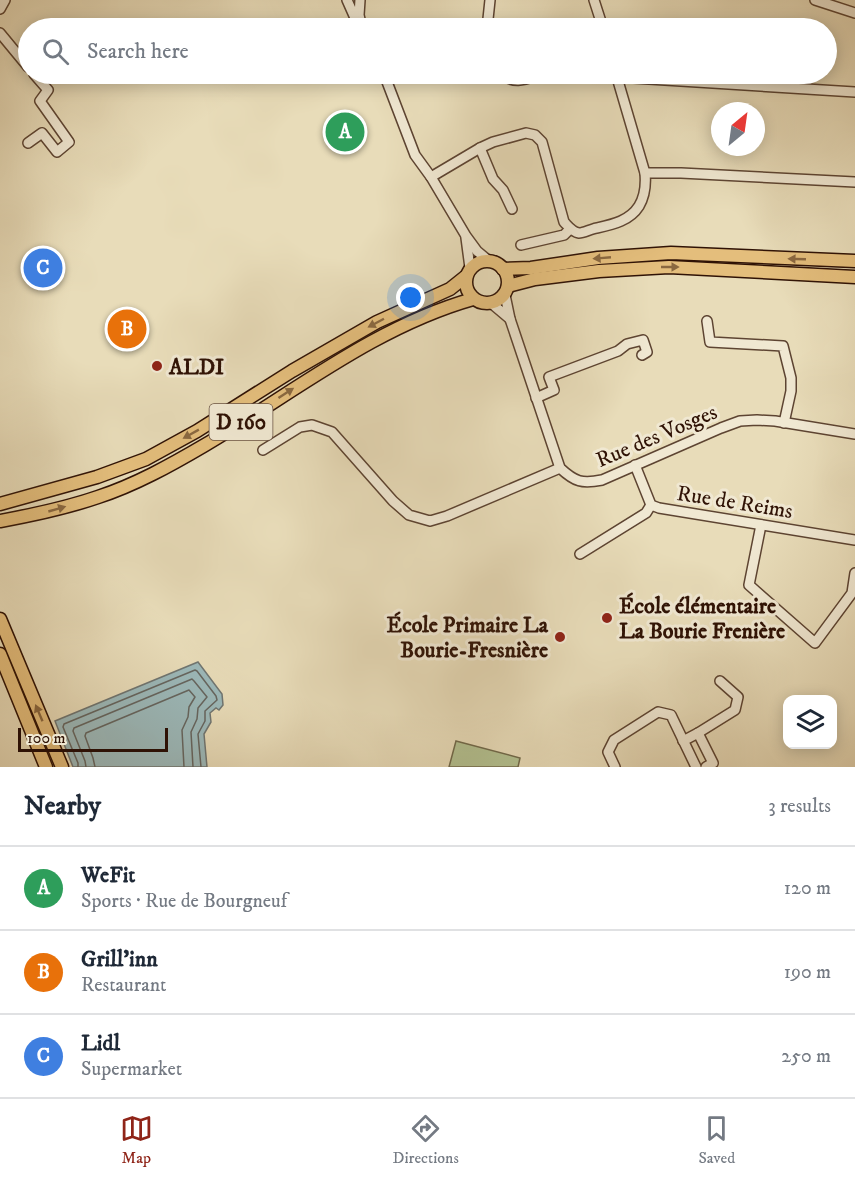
<!DOCTYPE html>
<meta charset="utf-8">
<style>
body{margin:0;font-family:"IM FELL DW Pica",serif;background:#f6f6f7;color:#1f2937}
.controls{position:absolute;right:18px;bottom:18px;display:grid;overflow:hidden;border-radius:12px;box-shadow:0 3px 15px #0003}
.controls button{width:54px;height:54px;display:grid;place-items:center;padding:0;border:0;border-bottom:2px solid #e0e1e3;background:#fff;color:#1f2937;font:30px sans-serif}
.compass{position:absolute;left:711px;top:102px;width:54px;height:54px;border-radius:50%;background:#fff;box-shadow:0 3px 15px #0003;rotate:29deg}
.scale{position:absolute;left:18px;bottom:15px;width:150px;box-sizing:border-box;padding-left:6px;border:3px solid #2f1205;border-top:0;font-size:16px;line-height:21px;white-space:nowrap;color:#2f1205;-webkit-text-stroke:4px #f0e8d2;paint-order:stroke}
.you{position:absolute;left:411px;top:298px;width:21px;height:21px;margin:-15px;border:4px solid #fff;border-radius:50%;background:#1a73e8;box-shadow:0 0 0 9px #1a73e833}
.badge{display:grid;place-items:center;width:39px;height:39px;border-radius:50%;background:#8f2418;color:#fff;font-size:20px;font-weight:700}
.pin{position:absolute;translate:-50% -50%;border:3px solid #fff;box-shadow:0 2px 6px #0006}
.list{margin:0;padding:0;list-style:none}
h2{display:flex;justify-content:space-between;align-items:center;height:78px;margin:0;padding:0 24px;font-size:26px}
h2 small{font-size:20px;font-weight:400;color:#747a83}
.list li{display:grid;grid-template-columns:39px 1fr auto;gap:18px;align-items:center;box-sizing:border-box;height:84px;padding:0 24px;border-top:2px solid #e0e1e3}
.list b{display:block;font-size:22px;white-space:nowrap}
.list p{margin:0;font-size:20px;white-space:nowrap;color:#747a83}
.list em{font-size:20px;font-style:normal;color:#747a83}
.icon{flex:none;width:33px;height:33px;fill:none;stroke:currentColor;stroke-width:2;stroke-linecap:round;stroke-linejoin:round}
.map{position:relative;flex:none;width:855px;height:767px;overflow:hidden}
.search{position:absolute;background:#fff;box-shadow:0 3px 15px #0003;left:18px;right:18px;top:18px;height:66px;display:flex;align-items:center;gap:15px;box-sizing:border-box;padding:0 21px;border-radius:33px;color:#747a83;font-size:22px}
.sheet{height:330px;background:#fff}
nav{display:flex;justify-content:space-around;align-items:center;box-sizing:border-box;height:84px;border-top:2px solid #e0e1e3;background:#fff;font-size:16px;color:#747a83}
nav a{display:grid;justify-items:center;gap:3px}
nav .on{color:#8f2418}
.map>svg:first-child{display:block}
.green{fill:#b3c191;stroke:#716a4b;stroke-width:1.5}
.water{fill:#9cb9ba;stroke:#707672;stroke-width:1.5}
.lines{fill:none;stroke-linecap:round;stroke-linejoin:round}
.shore{stroke:#666660;stroke-width:1.5}
.minor-casing{stroke:#5d4432;stroke-width:12}
.major-casing{stroke:#2f1205;stroke-width:15}
.minor{stroke:#f0e8d2;stroke-width:9}
.major{stroke:#e4be7c;stroke-width:12}
.oneway{fill:#8a6840}
.poi-dot{fill:#8f2418;stroke:#f0e8d2;stroke-width:2}
.labels{text-anchor:middle;stroke-width:6;stroke-linejoin:round;paint-order:stroke}
.shield{fill:#f0e8d2;stroke:#695242;stroke-width:1.5}
.shield-label{font-size:21px;font-weight:bold;fill:#2f1205}
.poi-label{font-size:22px;font-weight:bold;fill:#2f1205;stroke:#f0e8d2;text-anchor:start}
.street-label{font-size:22px;fill:#2f1205;stroke:#f0e8d2}
</style>
<div class="map">
<svg width="855" height="767" viewBox="0 0 855 767">
<rect width="100%" height="100%" fill="#e8dcb9"/>
<filter id="stains"><feTurbulence type="fractalNoise" baseFrequency=".00333" numOctaves="4"/><feColorMatrix values="0 0 0 0 .2 0 0 0 0 .09 0 0 0 0 .02 0 0 0 .5 -.17"/></filter>
<radialGradient id="worn" r=".72"><stop offset=".6" stop-color="#630" stop-opacity="0"/><stop offset="1" stop-color="#630" stop-opacity=".3"/></radialGradient>
<path class="green" d="M 456,741 L 520,758 L 518,767 L 449,767 Z"/>
<path class="water" d="M 198,662 L 222,694 L 223,705 L 219,710 L 216,708 L 210,713 L 211,722 L 204,734 L 207,767 L 73,767 L 55,721 Z"/>
<g class="lines">
<g class="shore">
<path d="M 78,767 L 78,763 L 63,727 L 64,724 L 195,670 L 197,671 L 216,696 L 217,700 L 205,711 L 205,721 L 198,734 L 201,767"/>
<path d="M 86,767 L 85,761 L 73,731 L 74,728 L 192,679 L 194,681 L 207,697 L 198,708 L 197,719 L 191,732 L 193,767"/>
<path d="M 95,767 L 93,758 L 85,736 L 86,733 L 189,690 L 195,697 L 189,707 L 188,717 L 182,730 L 184,767"/>
</g>
<g class="minor-casing">
<g id="minor">
<path d="M 347,0 L 355,18 L 362,25"/>
<path d="M 360,0 L 359,15 L 361,24"/>
<path d="M 594,0 L 603,28"/>
<path d="M 815,0 L 855,13"/>
<path d="M 0,9 L 5,0"/>
<path d="M 489,28 L 488,19 L 490,0"/>
<path d="M 0,33 L 28,67"/>
<path d="M 384,74 L 415,155 L 431,177 L 466,236 L 477,251 L 489,261"/>
<path d="M 501,74 C 515,85 526,79 541,74"/>
<path d="M 617,77 L 855,92"/>
<path d="M 28,143 L 42,133 L 57,152 L 69,142 L 40,101 L 48,90 L 34,74"/>
<path d="M 480,148 L 493,179 L 503,190 L 512,209"/>
<path d="M 645,173 L 681,173 L 855,182"/>
<path d="M 431,177 L 480,148 L 493,142 L 526,133 L 535,135 L 542,142 L 564,222 C 568,226 572,232 579,233 C 583,233 589,230 593,229 C 610,225 629,222 639,206 C 645,196 646,184 645,173 L 616,74"/>
<path d="M 466,238 L 470,268"/>
<path d="M 521,245 L 564,235 L 570,229"/>
<path d="M 505,295 L 510,319 L 560,468 C 575,482 582,484 602,480 L 721,428 L 740,421 L 757,420 L 775,421 L 855,434"/>
<path d="M 491,303 L 510,319"/>
<path d="M 707,321 L 710,342 L 783,346 L 791,378 L 791,391 L 784,423"/>
<path d="M 536,398 L 554,390 L 549,377 L 618,351 L 627,344 L 643,340 L 647,352 L 642,355"/>
<path d="M 263,450 L 300,427 L 312,425 L 332,432 L 393,501 L 409,515 L 430,521 L 447,516 L 560,468"/>
<path d="M 635,465 L 651,505 L 659,508 L 855,540"/>
<path d="M 761,525 L 749,585 L 815,643 L 852,593 L 855,573"/>
<path d="M 580,554 L 646,513 L 651,505"/>
<path d="M 698,733 L 713,763 L 706,767"/>
<path d="M 683,741 L 698,733 L 735,710 L 738,697 L 720,681"/>
<path d="M 615,767 L 608,752 L 614,740 L 658,712 L 671,715 L 696,767"/>
</g>
</g>
<g class="major-casing">
<g id="major">
<circle cx="487" cy="282" r="21"/>
<path d="M 503,269 L 531,268 L 598,258 L 671,253 L 855,261"/>
<path d="M 508,286 L 535,279 L 599,271 L 669,267 L 855,277"/>
<path d="M 0,504 L 97,477 L 146,459 L 197,431 L 292,371 L 377,322 L 450,289 L 465,277"/>
<path d="M 0,521 C 33,515 66,508 98,497 C 135,485 171,465 205,445 C 292,394 374,327 473,299"/>
<path d="M 0,619 L 62,767"/>
<path d="M 0,654 L 46,767"/>
</g>
</g>
<use href="#minor" class="minor"/>
<use href="#major" class="major"/>
</g>
<defs><path id="oneway-solid" d="M-6-.8H1V-3.2L6.5 0L1 3.2V.8H-6Z" transform="scale(1.5)"/></defs>
<g class="oneway">
<use href="#oneway-solid" transform="translate(602 258) rotate(175)"/>
<use href="#oneway-solid" transform="translate(797 259) rotate(-178)"/>
<use href="#oneway-solid" transform="translate(670 267)"/>
<use href="#oneway-solid" transform="translate(376 323) rotate(152)"/>
<use href="#oneway-solid" transform="translate(286 393) rotate(-33)"/>
<use href="#oneway-solid" transform="translate(191 434) rotate(151)"/>
<use href="#oneway-solid" transform="translate(57 509) rotate(-16)"/>
<use href="#oneway-solid" transform="translate(39 713) rotate(-113)"/>
</g>
<g class="poi-dot">
<circle cx="157" cy="366" r="6"/>
<circle cx="607" cy="618" r="6"/>
<circle cx="560" cy="637" r="6"/>
</g>
<g class="labels">
<rect class="shield" x="209.5" y="404" width="63" height="36" rx="4.5"/>
<g class="shield-label">
<text x="241" y="429">D 160</text>
</g>
<g class="poi-label">
<text x="169" y="374">ALDI</text>
<text x="619" y="613">École élémentaire<tspan x="619" dy="25">La Bourie Frenière</tspan></text>
<text x="548" y="632" text-anchor="end">École Primaire La<tspan x="548" dy="25">Bourie-Fresnière</tspan></text>
</g>
<g class="street-label">
<text transform="translate(656 435) rotate(-23)" y="8">Rue des Vosges</text>
<text transform="translate(735 501) rotate(9)" y="8">Rue de Reims</text>
</g>
</g>
<rect width="100%" height="100%" filter="url(#stains)"/>
<rect width="100%" height="100%" fill="url(#worn)"/>
</svg>
<div class="controls">
<button><svg class="icon" aria-label="layers" viewBox="0 0 24 24"><path d="M12 4l9 5-9 5-9-5zM3 14l9 5 9-5"/></svg></button>
</div>
<svg class="compass" viewBox="-18 -18 36 36"><path d="M0-13l5 13h-10z" fill="#e53935"/><path d="M0 13l5-13h-10z" fill="#747a83"/></svg>
<div class="scale">100 m</div>
<div class="you"></div>
<div class="pin badge" style="left:345px;top:132px;background:#2e9e5b">A</div>
<div class="pin badge" style="left:127px;top:329px;background:#e8710a">B</div>
<div class="pin badge" style="left:43px;top:268px;background:#3f7fe0">C</div>
<div class="search"><svg class="icon" aria-label="search" viewBox="0 0 24 24"><circle cx="10" cy="10" r="6"/><path d="M15 15l6 6"/></svg>Search here</div>
</div>
<section class="sheet">
<h2>Nearby<small>3 results</small></h2>
<ul class="list">
<li><span class="badge" style="background:#2e9e5b">A</span><div><b>WeFit</b><p>Sports · Rue de Bourgneuf</p></div><em>120 m</em></li>
<li><span class="badge" style="background:#e8710a">B</span><div><b>Grill'inn</b><p>Restaurant</p></div><em>190 m</em></li>
<li><span class="badge" style="background:#3f7fe0">C</span><div><b>Lidl</b><p>Supermarket</p></div><em>250 m</em></li>
</ul>
</section>
<nav>
<a class="on"><svg class="icon" aria-label="map" viewBox="0 0 24 24"><path d="M3 6l6-2 6 2 6-2v14l-6 2-6-2-6 2zM9 4v14M15 6v14"/></svg>Map</a>
<a><svg class="icon" aria-label="directions" viewBox="0 0 24 24"><path d="M12 3l9 9-9 9-9-9zM9 14v-3h6M13 9l2 2-2 2"/></svg>Directions</a>
<a><svg class="icon" aria-label="saved" viewBox="0 0 24 24"><path d="M7 4h10v16l-5-4-5 4z"/></svg>Saved</a>
</nav>
